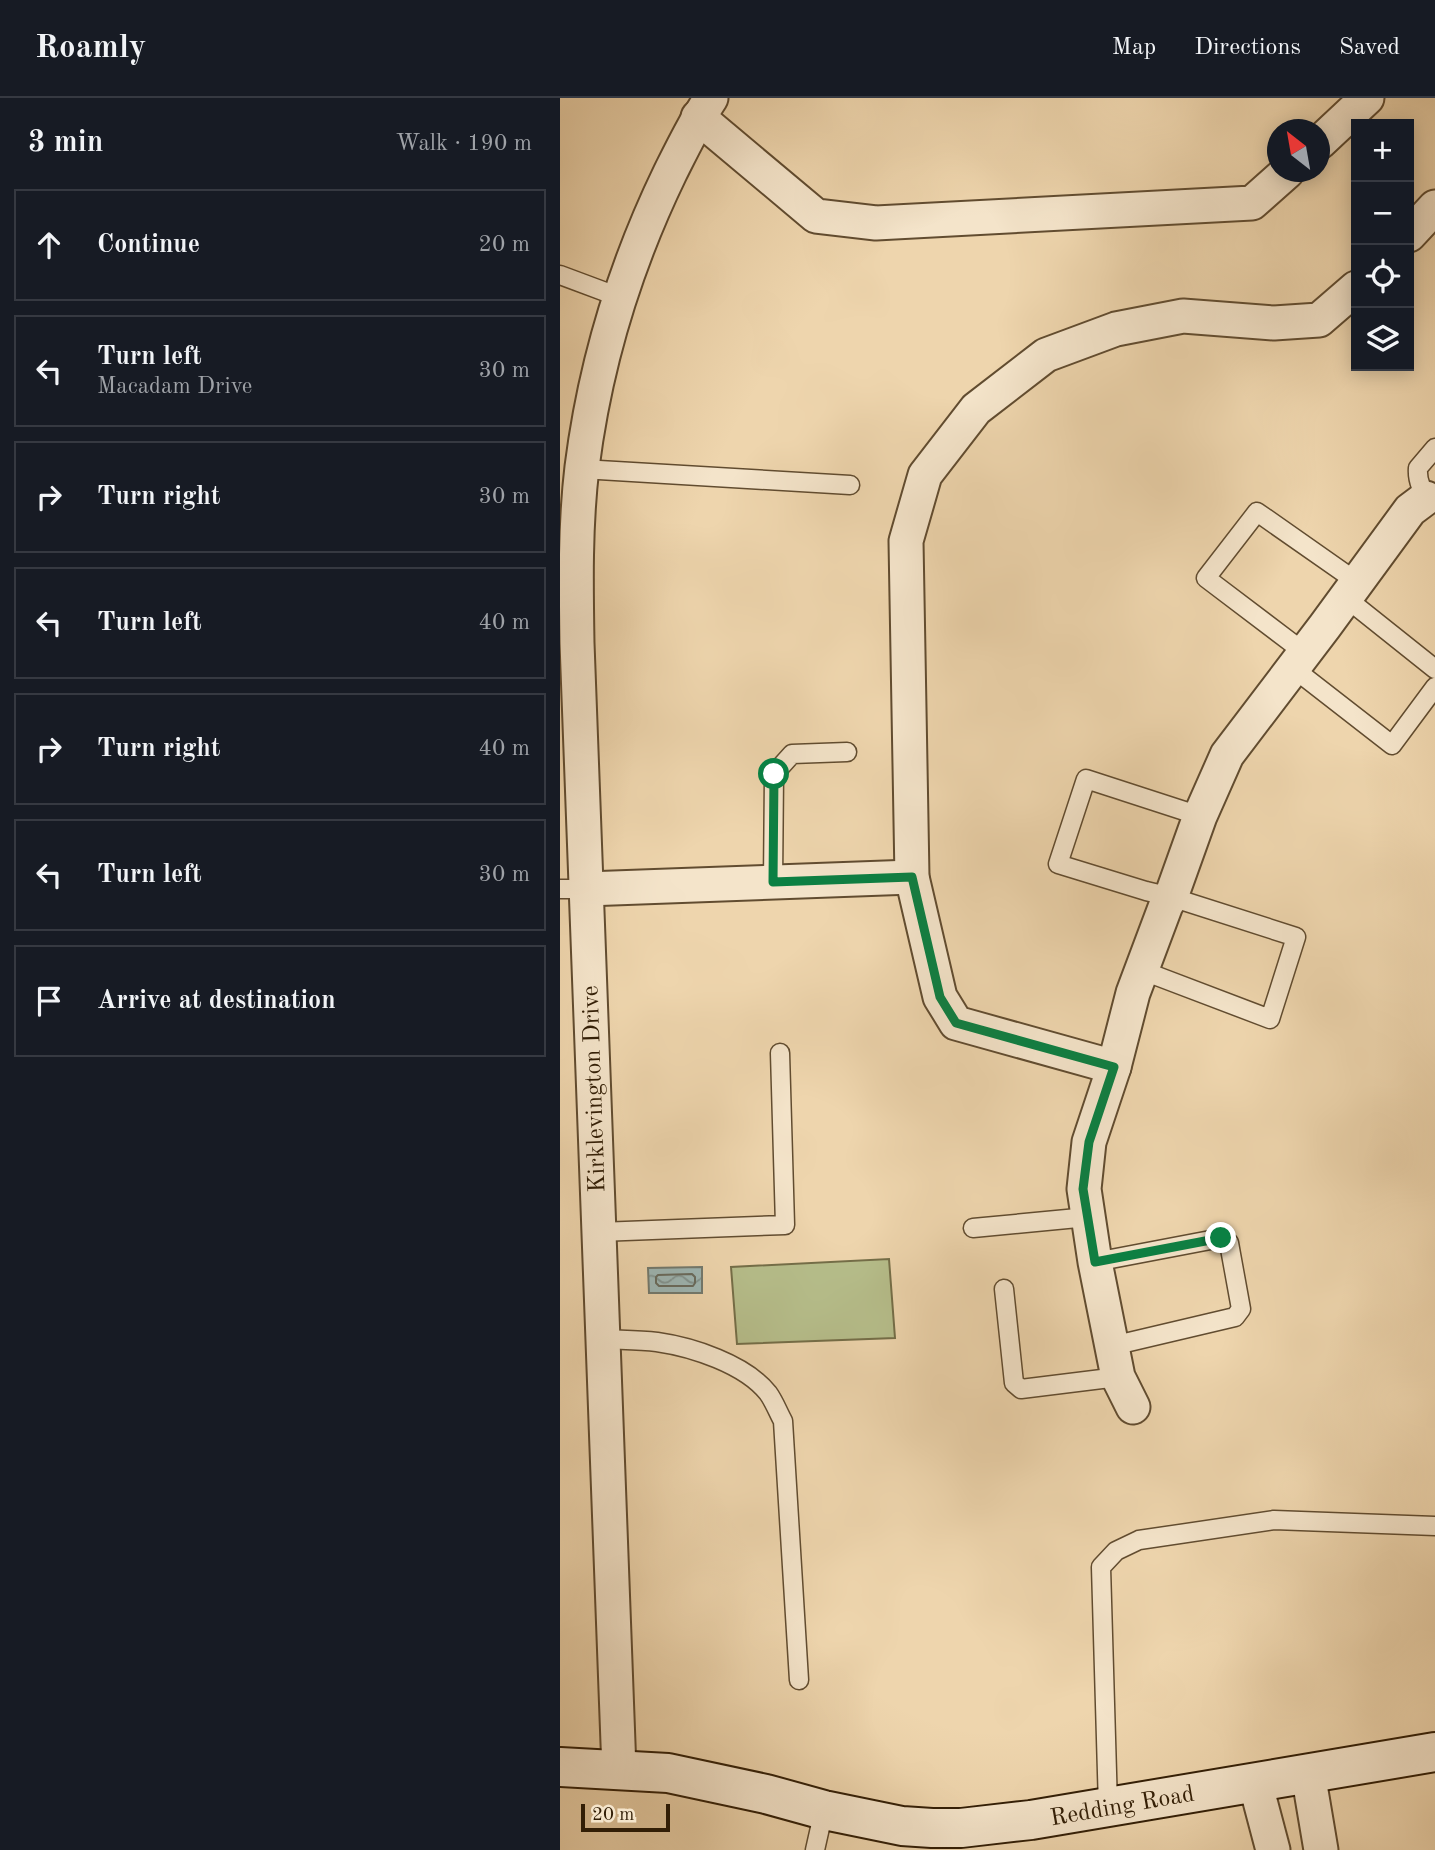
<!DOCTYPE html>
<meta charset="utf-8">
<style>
body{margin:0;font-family:"Old Standard TT",serif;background:#20242c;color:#f1f3f6}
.controls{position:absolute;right:21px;top:21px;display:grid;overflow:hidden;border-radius:0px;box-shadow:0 4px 18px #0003}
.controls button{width:63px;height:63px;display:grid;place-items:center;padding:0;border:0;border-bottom:2px solid #363941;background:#171b24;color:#f1f3f6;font:35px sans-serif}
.compass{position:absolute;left:707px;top:21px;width:63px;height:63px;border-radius:50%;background:#171b24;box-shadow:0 4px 18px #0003;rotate:329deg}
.scale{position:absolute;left:21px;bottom:18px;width:89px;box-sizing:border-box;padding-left:7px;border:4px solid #321e06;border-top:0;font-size:19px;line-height:24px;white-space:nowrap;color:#321e06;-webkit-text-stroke:5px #f4e4ca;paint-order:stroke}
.stop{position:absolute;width:21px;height:21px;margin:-16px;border:5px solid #0b8043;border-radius:50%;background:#fff}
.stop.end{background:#0b8043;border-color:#fff;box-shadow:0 2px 7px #0008}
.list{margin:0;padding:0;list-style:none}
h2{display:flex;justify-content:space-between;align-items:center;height:91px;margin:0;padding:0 28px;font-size:30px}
h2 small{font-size:23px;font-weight:400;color:#9ea1a6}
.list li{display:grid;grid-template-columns:46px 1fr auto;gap:21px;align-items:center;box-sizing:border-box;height:112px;margin:0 14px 14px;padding:0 14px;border:2px solid #363941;border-radius:0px}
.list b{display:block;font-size:26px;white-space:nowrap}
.list p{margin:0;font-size:23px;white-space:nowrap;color:#9ea1a6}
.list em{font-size:23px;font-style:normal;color:#9ea1a6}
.icon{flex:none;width:38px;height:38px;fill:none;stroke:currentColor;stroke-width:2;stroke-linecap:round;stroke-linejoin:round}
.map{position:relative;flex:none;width:875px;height:1752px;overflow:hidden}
header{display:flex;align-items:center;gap:42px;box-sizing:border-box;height:98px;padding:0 35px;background:#171b24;border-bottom:2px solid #363941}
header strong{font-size:33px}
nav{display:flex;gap:38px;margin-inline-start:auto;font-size:24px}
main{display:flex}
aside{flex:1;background:#171b24}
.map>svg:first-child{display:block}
.garden{fill:#b6be8b;stroke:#746e48;stroke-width:2}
.water{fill:url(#water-waves);stroke:#72796e;stroke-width:2}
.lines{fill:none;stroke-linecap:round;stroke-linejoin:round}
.shore{stroke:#686a5d;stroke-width:2}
.lane-casing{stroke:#614c30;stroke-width:21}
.street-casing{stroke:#614c30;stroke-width:37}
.secondary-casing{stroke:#321e06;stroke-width:42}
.lane{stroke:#f4e4ca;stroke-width:18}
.street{stroke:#f4e4ca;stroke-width:33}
.secondary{stroke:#f4e4ca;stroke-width:38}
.route{stroke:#0b8043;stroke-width:9}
.labels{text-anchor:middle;stroke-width:6;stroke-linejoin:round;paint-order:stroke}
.street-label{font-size:24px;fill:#321e06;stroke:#f4e4ca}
</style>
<header>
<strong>Roamly</strong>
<nav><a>Map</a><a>Directions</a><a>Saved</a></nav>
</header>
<main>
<aside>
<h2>3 min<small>Walk · 190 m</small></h2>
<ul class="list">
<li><svg class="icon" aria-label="ahead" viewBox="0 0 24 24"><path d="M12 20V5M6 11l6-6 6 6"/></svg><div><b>Continue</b></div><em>20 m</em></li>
<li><svg class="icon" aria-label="left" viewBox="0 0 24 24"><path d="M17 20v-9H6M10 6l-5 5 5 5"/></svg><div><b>Turn left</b><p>Macadam Drive</p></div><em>30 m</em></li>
<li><svg class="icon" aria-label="right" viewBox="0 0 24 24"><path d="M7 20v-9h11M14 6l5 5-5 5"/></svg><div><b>Turn right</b></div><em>30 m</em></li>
<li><svg class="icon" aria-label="left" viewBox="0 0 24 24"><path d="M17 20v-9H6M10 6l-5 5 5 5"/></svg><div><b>Turn left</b></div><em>40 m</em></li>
<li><svg class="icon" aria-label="right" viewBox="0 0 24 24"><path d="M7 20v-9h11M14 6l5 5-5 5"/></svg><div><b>Turn right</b></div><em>40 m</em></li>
<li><svg class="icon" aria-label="left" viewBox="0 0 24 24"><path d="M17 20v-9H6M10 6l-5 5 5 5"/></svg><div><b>Turn left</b></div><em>30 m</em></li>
<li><svg class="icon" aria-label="arrive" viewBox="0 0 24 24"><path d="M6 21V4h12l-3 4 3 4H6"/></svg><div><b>Arrive at destination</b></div></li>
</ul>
</aside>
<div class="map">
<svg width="875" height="1752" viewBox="0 0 875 1752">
<defs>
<pattern id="water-waves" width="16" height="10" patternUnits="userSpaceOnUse" patternTransform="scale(1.75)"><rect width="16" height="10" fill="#9db6b4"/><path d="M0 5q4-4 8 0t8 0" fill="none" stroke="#819390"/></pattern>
</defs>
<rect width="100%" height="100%" fill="#eed5ad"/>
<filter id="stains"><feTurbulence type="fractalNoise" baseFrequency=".00286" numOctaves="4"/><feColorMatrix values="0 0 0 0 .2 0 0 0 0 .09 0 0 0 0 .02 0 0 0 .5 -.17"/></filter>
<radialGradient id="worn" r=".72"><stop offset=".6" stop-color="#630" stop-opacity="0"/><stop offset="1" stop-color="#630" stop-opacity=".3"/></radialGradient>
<path class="garden" d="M 329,1161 L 335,1240 L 177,1246 L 171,1169 Z"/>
<path class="water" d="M 142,1169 L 142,1195 L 89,1195 L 88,1170 Z"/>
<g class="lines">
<path class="shore" d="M 132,1176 L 135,1179 L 135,1185 L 133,1188 L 99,1188 L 96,1185 L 96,1179 L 98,1177 Z"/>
<g class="lane-casing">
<g id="lane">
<path d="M 0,177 L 59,199"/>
<path d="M 22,371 L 290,387"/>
<path d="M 872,404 C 862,397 857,381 858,370 L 875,350"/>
<path d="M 786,500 L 875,571"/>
<path d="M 745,555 L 646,480 L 697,414 L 797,484"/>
<path d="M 733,570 L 832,647 L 875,589"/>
<path d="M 213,784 L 214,676 L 232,656 L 287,654"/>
<path d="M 0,791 L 26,791"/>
<path d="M 581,872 L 710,921 L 736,839 L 611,799 L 586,793 L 498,766 L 526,681 L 640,718"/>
<path d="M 413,1130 L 528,1119"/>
<path d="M 39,1134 L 225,1127 L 220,955"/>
<path d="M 535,1164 L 661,1140 L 669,1145 L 681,1211 L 675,1219 L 552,1248"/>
<path d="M 444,1191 L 454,1285 L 461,1291 L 558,1279"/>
<path d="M 43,1241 C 61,1242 79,1242 97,1244 C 132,1249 185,1266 208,1295 C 214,1303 218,1314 223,1323 L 239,1582"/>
<path d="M 548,1709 L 541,1469 L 556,1453 L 579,1442 L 714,1422 L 875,1428"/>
<path d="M 255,1752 L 264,1712"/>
</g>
</g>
<g class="street-casing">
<g id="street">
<path d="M 138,19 L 256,118 L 316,125 L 692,105 L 727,74"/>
<path d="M 760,44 L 807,0"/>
<path d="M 849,137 L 875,109"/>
<path d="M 26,791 L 352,779"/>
<path d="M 554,969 L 396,925 L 380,899 L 352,779 L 346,443 L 365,377 L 416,311 L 486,257 L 556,231 L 623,218 L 714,225 L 759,222 L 796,190"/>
<path d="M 573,1309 L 558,1279 L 535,1164 L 524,1091 L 529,1044 L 554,969 L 573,895 L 606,807 L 611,799 L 640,718 L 667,657 L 765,528 L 850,412 L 866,400"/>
<path d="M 59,1672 L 17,545 C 16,486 15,428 22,369 C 35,266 65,168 110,75 C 123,49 135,24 151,0"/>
<path d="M 748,1675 L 761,1752"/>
<path d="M 695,1684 L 713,1752"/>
</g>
</g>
<g class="secondary-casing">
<path id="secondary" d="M 0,1669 L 108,1675 L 206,1696 L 264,1712 L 342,1728 L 372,1730 L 401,1730 L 471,1722 L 875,1654"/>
</g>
<use href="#lane" class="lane"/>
<use href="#street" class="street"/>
<use href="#secondary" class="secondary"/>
</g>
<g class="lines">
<path class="route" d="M 214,676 L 213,784 L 352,779 L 380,899 L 396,925 L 554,969 L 529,1044 L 523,1091 L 535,1164 L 661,1140"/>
</g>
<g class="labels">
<g class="street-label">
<text transform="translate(33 991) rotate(-92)" y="8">Kirklevington Drive</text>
<text transform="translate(562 1707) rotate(-10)" y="8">Redding Road</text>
</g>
</g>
<rect width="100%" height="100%" filter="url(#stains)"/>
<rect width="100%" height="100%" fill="url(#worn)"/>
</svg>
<div class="controls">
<button>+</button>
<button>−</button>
<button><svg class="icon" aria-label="locate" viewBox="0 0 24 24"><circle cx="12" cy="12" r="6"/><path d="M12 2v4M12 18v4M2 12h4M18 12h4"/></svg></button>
<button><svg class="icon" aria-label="layers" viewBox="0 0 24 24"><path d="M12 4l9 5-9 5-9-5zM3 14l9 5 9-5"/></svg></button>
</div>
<svg class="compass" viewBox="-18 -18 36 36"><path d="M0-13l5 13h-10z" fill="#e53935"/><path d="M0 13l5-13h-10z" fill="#9ea1a6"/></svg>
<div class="scale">20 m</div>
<div class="stop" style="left:214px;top:676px"></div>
<div class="stop end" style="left:661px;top:1140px"></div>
</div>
</main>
